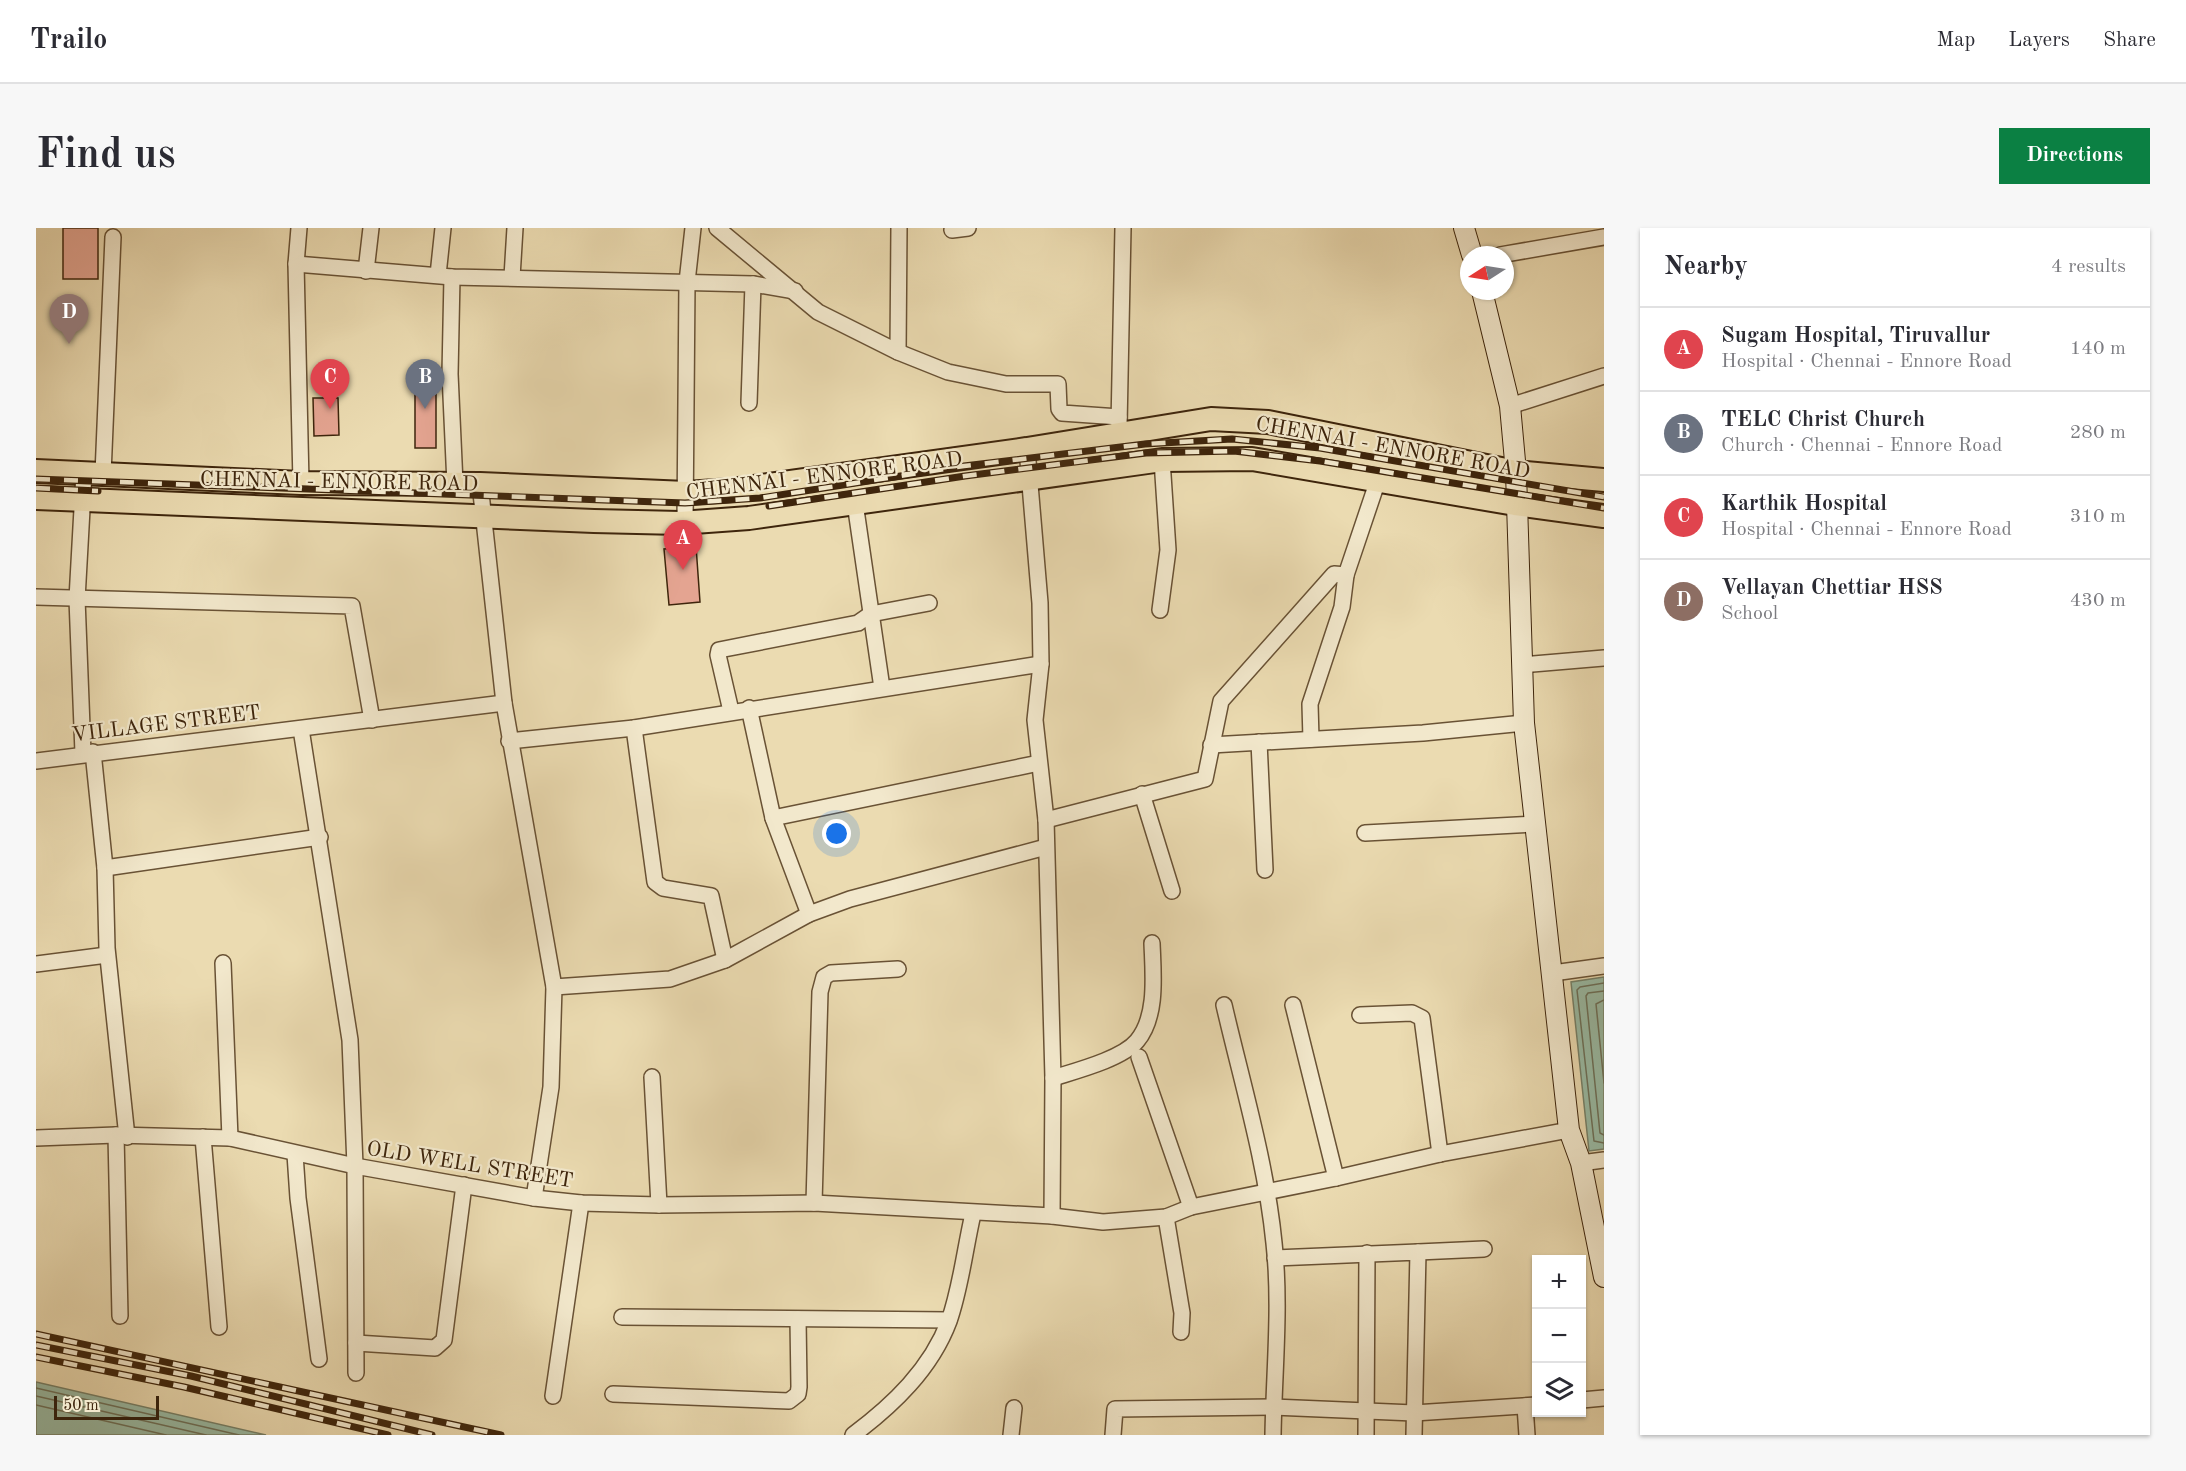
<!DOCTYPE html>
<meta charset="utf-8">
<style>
body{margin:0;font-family:"Old Standard TT",serif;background:#f7f7f7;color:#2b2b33}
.controls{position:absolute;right:18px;bottom:18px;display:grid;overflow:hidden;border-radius:0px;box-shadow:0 2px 4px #0004}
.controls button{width:54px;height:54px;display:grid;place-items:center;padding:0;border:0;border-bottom:2px solid #e1e1e2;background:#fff;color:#2b2b33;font:30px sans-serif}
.compass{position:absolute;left:1424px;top:18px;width:54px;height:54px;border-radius:50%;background:#fff;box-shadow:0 2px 4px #0004;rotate:258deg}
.scale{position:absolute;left:18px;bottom:15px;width:105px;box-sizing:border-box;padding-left:6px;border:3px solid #3e250c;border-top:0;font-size:16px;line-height:21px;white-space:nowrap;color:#3e250c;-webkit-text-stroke:4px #f2e8cc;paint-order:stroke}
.you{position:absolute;left:801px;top:606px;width:21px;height:21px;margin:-15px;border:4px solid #fff;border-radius:50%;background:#1a73e8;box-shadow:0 0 0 9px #1a73e833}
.badge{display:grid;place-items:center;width:39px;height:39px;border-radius:50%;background:#0b8043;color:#fff;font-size:20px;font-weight:700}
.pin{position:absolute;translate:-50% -50px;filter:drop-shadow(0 2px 3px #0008)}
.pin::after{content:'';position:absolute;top:32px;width:21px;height:18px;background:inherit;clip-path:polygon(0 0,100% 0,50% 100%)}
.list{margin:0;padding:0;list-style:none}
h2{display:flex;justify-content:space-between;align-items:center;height:78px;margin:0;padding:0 24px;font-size:26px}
h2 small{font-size:20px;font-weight:400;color:#7c7c81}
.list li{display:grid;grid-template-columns:39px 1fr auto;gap:18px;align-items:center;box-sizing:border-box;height:84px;padding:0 24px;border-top:2px solid #e1e1e2}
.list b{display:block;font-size:22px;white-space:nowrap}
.list p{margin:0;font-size:20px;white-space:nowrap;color:#7c7c81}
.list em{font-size:20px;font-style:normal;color:#7c7c81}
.icon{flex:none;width:33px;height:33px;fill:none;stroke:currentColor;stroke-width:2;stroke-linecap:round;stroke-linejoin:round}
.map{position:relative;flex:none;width:1568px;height:1207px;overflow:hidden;border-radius:0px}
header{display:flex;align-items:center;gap:36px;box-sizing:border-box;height:84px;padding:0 30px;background:#fff;border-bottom:2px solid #e1e1e2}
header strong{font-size:28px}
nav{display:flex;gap:33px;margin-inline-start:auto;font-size:21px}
.intro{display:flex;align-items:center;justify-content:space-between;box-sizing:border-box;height:144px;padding:0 36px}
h1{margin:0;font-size:42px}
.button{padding:15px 27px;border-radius:0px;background:#0b8043;color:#fff;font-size:21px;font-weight:700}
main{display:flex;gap:36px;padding:0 36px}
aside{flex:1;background:#fff;border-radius:0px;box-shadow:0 2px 4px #0004}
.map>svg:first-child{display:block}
.water{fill:#99bca6;stroke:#758068;stroke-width:1.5}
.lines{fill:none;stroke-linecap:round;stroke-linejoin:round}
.shore{stroke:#6c7059;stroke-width:1.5}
.building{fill:#e4a491;stroke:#3e250c;stroke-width:1.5}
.street-casing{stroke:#695235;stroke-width:18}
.secondary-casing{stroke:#3e250c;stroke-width:22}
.primary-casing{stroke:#3e250c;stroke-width:26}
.street{stroke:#f2e8cc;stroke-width:15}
.secondary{stroke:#f2e8cc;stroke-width:20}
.primary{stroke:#ebdbb1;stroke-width:22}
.rail-casing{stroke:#3e250c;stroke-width:7}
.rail{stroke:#f2e8cc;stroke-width:4.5;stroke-dasharray:14;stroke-linecap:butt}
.labels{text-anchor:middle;stroke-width:4.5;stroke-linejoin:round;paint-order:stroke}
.street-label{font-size:21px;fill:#3e250c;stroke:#f2e8cc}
</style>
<header>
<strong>Trailo</strong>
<nav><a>Map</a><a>Layers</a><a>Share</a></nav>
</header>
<div class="intro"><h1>Find us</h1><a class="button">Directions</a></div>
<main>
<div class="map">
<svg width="1568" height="1207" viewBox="0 0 1568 1207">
<rect width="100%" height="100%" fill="#ebdbb1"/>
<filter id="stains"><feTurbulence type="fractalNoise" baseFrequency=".00333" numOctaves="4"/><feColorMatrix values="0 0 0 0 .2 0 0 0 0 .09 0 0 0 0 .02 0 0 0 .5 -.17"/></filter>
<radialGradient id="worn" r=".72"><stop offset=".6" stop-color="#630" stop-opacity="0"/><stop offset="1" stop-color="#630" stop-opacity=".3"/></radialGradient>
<g class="water">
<path d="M 1568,749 L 1568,921 L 1553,923 L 1535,754 Z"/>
<path d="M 0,1154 L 230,1207 L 0,1207 Z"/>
</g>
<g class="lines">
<g class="shore">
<path d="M 1568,755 L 1544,759 L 1541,762 L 1558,913 L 1568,915"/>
<path d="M 1568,763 L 1552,765 L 1550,768 L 1564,905 L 1568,907"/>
<path d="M 1568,772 L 1560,776 L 1568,855"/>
<path d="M 0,1160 L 203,1207"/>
<path d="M 0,1168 L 170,1207"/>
<path d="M 0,1177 L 130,1207"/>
</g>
</g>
<g class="building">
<rect x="27" y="0" width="35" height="51"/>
<rect x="379" y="142" width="21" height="78"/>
<path d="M 277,170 L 302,170 L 303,207 L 278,208 Z"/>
<path d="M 660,318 L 664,374 L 633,377 L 628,321 Z"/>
</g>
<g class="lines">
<g class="street-casing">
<g id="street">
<path d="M 263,0 L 260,36 L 265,255"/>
<path d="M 681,0 L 782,84 L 862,124 L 912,144 L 970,156 L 1022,156 L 1023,181 L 1026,185 L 1083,189"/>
<path d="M 916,2 L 932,0"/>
<path d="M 1464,27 L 1568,9"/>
<path d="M 260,36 L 416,49 L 717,56 L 759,63"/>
<path d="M 330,43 L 335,0"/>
<path d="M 402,47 L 407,0"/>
<path d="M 416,49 L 414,146 L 419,256"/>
<path d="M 476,49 L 479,0"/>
<path d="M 862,124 L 863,0"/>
<path d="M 713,175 L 717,56"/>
<path d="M 1474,178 L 1568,148"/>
<path d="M 1083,198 L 1087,0"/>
<path d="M 991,221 L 1004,375 L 1005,436 L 999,492 L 1010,592 L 1017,850 L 1016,988"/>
<path d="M 67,246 L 77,9"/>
<path d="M 444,256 L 468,475 L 518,759 L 515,859 L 498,970"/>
<path d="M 819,275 L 846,460"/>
<path d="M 649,295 L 651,54 L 657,0"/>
<path d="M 0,369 L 316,378 L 336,492"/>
<path d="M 1124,382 L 1132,322 L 1126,232"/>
<path d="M 1485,437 L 1568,430"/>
<path d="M 713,480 L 737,590 L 773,686"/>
<path d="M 695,483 L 682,427 L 683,422 L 822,395 L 835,386 L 893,375"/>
<path d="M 598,500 L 619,654 L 627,660 L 675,668 L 689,732"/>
<path d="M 265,501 L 314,812 L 319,938 L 320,1145"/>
<path d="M 1275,511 L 1274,476 L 1306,379 L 1310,347"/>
<path d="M 473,513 L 598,500 L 1005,436"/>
<path d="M 1223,514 L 1229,642"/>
<path d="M 1175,517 L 1387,505 L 1488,495"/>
<path d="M 57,524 L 69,640 L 71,720 L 91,909"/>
<path d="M 47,525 L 41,371 L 48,245"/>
<path d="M 0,533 L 468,475"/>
<path d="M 1106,566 L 1136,663"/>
<path d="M 737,590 L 1003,535"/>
<path d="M 1010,592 L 1169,551 L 1185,473 L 1298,346 L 1310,347 L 1342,252"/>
<path d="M 1329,605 L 1499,596"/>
<path d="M 69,640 L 284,609"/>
<path d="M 187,735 L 194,910"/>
<path d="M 0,736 L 71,727"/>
<path d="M 1517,745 L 1568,738"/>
<path d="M 518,759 L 634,751 L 689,732 L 773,686 L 814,671 L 1010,619"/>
<path d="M 1188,777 C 1206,855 1230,934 1238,1015 C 1245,1078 1238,1143 1237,1207"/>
<path d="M 1257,777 L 1300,950"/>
<path d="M 1324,787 L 1376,785 L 1386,790 L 1404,926"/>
<path d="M 1103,829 L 1155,979"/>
<path d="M 616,849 L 623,977"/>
<path d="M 1017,850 C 1039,843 1086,831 1101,813 C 1122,788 1117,745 1116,715"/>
<path d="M 80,907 L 84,1088"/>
<path d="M 167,909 L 183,1099"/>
<path d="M 0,910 L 80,907 L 194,910 L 319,938 L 498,970 L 545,975 L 623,977 L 778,975 L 1016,988 L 1067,994 L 1130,989 L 1155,979 L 1300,950 L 1404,926 L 1533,902"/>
<path d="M 259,926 L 262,970 L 283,1131"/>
<path d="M 1545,935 L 1568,932"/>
<path d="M 778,975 L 784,764 L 788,749 L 795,745 L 862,741"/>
<path d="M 1130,989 L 1146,1085 L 1145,1104"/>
<path d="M 1382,1024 L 1448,1021"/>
<path d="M 1239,1030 L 1382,1024 L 1378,1207"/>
<path d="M 586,1089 L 913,1092"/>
<path d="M 320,1115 L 399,1120 L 408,1112 L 428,957"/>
<path d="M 577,1166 L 753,1173 L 762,1166 L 763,1159 L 762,1091"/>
<path d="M 517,1168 L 545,975"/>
<path d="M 1546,1172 L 1568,1170"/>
<path d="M 1489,1178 L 1491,1207"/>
<path d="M 817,1207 C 857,1177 895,1141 913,1093 C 925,1059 929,1020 937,986"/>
<path d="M 975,1207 L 978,1180"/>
<path d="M 1077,1207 L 1079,1181 L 1237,1179 L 1378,1185 L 1500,1177"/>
<path d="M 1330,1207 L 1331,1025"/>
</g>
</g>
<g class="secondary-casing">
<g id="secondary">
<path d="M 1428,0 L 1436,27"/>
<path d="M 1446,63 L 1474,178 L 1480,244 L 1488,495 L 1533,902 L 1545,935 L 1568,1049"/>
</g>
</g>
<g class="primary-casing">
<g id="primary">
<path d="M 0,243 L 265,255 L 444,256 L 650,265 L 696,262 L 991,221 L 1175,191 L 1232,194 L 1480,244 L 1568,252"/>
<path d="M 0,270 L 558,293 L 644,295 L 713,290 L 1126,232 L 1216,231 L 1479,276 L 1568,288"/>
</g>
</g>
<use href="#street" class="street"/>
<use href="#secondary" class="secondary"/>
<use href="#primary" class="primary"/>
<g class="rail-casing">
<g id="rail">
<path d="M 0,251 L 649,275 L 724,270 L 928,238 L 1109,216 L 1196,211 L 1284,220 L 1568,269"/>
<path d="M 0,260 L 62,263"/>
<path d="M 733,278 L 929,248 L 1110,225 L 1198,223 L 1284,233 L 1568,280"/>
<path d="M 0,1106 L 465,1207"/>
<path d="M 0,1117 L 155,1148 L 396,1207"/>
<path d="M 0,1129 L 148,1159 L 352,1207"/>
</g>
</g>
<use href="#rail" class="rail"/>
</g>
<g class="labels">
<g class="street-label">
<text transform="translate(1357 219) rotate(10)" y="7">CHENNAI - ENNORE ROAD</text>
<text transform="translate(788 247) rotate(-7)" y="7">CHENNAI - ENNORE ROAD</text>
<text transform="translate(303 253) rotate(1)" y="7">CHENNAI - ENNORE ROAD</text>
<text transform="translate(130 495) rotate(-7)" y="7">VILLAGE STREET</text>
<text transform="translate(434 936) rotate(9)" y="7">OLD WELL STREET</text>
</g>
</g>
<rect width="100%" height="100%" filter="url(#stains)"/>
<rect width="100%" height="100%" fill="url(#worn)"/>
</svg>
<div class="controls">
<button>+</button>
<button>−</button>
<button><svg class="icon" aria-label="layers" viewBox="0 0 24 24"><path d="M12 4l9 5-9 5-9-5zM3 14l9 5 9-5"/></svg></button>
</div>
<svg class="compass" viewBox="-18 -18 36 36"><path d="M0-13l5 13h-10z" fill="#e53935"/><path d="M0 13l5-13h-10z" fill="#7c7c81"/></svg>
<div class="scale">50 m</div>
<div class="you"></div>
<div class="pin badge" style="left:647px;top:342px;background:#e0444e">A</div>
<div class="pin badge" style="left:389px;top:181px;background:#6b7280">B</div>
<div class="pin badge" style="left:294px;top:181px;background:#e0444e">C</div>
<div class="pin badge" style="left:33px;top:116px;background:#8d6e63">D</div>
</div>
<aside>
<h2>Nearby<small>4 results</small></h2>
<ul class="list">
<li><span class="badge" style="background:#e0444e">A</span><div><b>Sugam Hospital, Tiruvallur</b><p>Hospital · Chennai - Ennore Road</p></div><em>140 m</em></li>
<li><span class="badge" style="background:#6b7280">B</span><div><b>TELC Christ Church</b><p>Church · Chennai - Ennore Road</p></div><em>280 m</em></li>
<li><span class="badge" style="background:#e0444e">C</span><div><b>Karthik Hospital</b><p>Hospital · Chennai - Ennore Road</p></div><em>310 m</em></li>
<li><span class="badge" style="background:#8d6e63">D</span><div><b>Vellayan Chettiar HSS</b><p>School</p></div><em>430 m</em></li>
</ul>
</aside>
</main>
